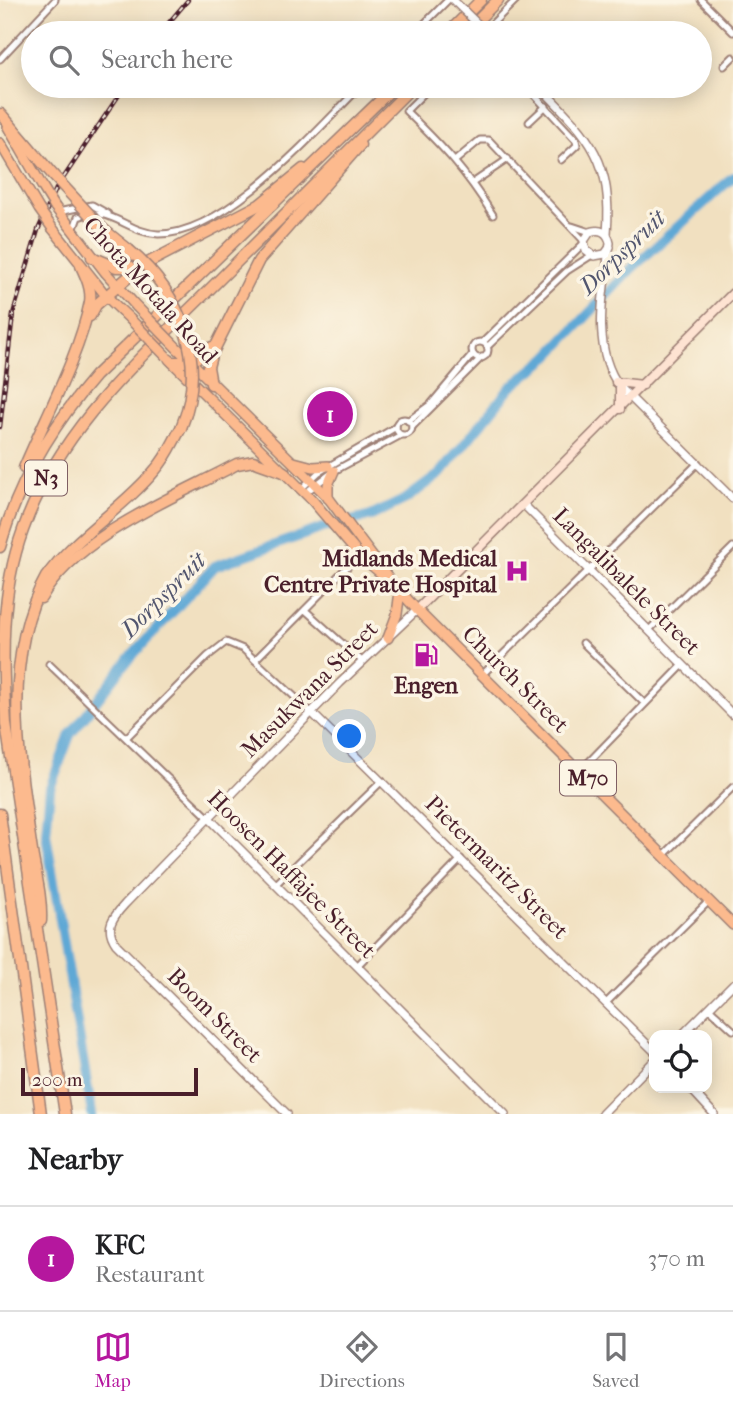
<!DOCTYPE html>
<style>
body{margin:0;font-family:"IM FELL French Canon",serif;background:#f6f6f6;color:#202124}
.controls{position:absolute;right:21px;bottom:21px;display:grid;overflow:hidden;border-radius:14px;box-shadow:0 4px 18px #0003}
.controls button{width:63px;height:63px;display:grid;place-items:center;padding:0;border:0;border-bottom:2px solid #e0e0e0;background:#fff;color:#202124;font:35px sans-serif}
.scale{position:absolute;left:21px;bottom:18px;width:177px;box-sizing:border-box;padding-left:7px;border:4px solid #4a1f2b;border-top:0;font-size:19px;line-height:24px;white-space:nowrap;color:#4a1f2b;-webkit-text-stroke:5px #fcf5e5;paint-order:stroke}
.you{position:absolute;left:350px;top:737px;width:24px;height:24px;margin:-18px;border:5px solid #fff;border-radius:50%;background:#1a73e8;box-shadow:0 0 0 10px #1a73e833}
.badge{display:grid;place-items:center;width:46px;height:46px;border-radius:50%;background:#b5179e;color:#fff;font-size:23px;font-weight:700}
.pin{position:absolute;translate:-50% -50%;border:4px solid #fff;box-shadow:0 2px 7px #0006}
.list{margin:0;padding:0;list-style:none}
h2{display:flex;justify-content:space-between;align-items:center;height:91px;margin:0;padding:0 28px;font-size:30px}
h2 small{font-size:23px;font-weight:400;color:#757577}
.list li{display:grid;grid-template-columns:46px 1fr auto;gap:21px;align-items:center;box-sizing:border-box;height:105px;padding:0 28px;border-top:2px solid #e0e0e0}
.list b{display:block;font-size:26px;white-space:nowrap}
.list p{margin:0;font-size:23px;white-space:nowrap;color:#757577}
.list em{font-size:23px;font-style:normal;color:#757577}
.icon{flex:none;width:38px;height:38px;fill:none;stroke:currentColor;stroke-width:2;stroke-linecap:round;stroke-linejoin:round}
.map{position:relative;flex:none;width:733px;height:1114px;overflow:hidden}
.search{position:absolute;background:#fff;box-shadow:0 4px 18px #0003;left:21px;right:21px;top:21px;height:77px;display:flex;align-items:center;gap:18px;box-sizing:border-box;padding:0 24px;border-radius:38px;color:#757577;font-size:26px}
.sheet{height:196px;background:#fff}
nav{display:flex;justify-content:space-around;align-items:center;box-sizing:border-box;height:98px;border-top:2px solid #e0e0e0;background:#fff;font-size:19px;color:#757577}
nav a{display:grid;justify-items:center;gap:4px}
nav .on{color:#b5179e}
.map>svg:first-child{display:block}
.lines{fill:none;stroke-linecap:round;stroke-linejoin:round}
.river{stroke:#5ea8d5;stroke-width:10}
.minor-casing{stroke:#9e8076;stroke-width:9}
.tertiary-casing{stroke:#9e8076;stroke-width:10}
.secondary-casing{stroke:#9e8076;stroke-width:11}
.primary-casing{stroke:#9e8076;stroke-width:12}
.motorway-casing{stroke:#9e8076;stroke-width:13}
.minor{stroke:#fff;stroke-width:5}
.tertiary{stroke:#fff;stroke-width:7}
.secondary{stroke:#fee3d2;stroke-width:8}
.primary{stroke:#fcba8e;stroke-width:9}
.motorway{stroke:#fcba8e;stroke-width:10}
.rail-casing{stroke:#4a1f2b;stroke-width:4.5}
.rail{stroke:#fcf5e5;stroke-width:2;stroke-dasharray:5;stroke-linecap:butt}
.tertiary-bridge-casing{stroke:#9e8076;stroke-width:10;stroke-linecap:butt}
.primary-bridge-casing{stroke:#9e8076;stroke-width:12;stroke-linecap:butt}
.motorway-bridge-casing{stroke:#9e8076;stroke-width:13;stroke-linecap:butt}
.tertiary-bridge{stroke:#fff;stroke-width:7}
.primary-bridge{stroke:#fcba8e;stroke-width:9}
.motorway-bridge{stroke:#fcba8e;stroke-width:10}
.labels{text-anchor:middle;stroke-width:7;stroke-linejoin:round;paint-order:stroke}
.shield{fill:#fcf5e5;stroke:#7f5f63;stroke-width:2}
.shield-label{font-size:21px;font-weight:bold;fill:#4a1f2b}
.street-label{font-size:23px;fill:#4a1f2b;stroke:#fcf5e5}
.poi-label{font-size:23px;font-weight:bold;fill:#4a1f2b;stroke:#fcf5e5;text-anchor:end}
.water-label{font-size:24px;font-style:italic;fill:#52566f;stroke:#fcf5e5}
</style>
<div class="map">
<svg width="733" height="1114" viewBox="0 0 733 1114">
<rect width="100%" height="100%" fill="#fcf5e5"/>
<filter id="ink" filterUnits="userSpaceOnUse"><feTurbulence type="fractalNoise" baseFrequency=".0143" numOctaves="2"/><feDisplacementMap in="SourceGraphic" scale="14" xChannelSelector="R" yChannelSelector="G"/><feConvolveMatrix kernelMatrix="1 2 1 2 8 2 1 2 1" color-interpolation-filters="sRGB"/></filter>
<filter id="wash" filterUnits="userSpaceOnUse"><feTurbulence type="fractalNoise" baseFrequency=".00686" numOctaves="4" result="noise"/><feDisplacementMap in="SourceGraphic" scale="28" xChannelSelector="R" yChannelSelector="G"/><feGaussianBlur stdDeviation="1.57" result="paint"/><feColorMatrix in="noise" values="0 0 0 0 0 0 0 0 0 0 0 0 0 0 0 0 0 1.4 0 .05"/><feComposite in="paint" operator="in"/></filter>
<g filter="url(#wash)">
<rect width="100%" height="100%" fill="#f1e0c0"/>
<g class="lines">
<path class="river" d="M 92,1114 L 46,834 L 50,788 L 70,735 L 129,659 L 215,566 L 323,528 L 371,516 L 406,499 L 440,474 L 511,387 L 547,358 L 631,269 L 733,177"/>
</g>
</g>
<g filter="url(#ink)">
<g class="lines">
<g class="minor-casing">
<g id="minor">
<path d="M 701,0 L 733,32"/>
<path d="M 484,32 L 516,0"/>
<path d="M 415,33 L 448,0"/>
<path d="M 0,59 L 55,0"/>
<path d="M 724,66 L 733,57"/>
<path d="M 431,86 L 406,111 C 443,147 465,170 493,215"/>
<path d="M 526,86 L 576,140 L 577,145 L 561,160"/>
<path d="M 529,122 L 546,106"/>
<path d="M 456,160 L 480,140 L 489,140 L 584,241"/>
<path d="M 474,182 L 508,159"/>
<path d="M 58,212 L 92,205 L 108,214"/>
<path d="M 572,226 L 590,232"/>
<path d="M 73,231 L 78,217 C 109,204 128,233 158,234 C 226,235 316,131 361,86"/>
<path d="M 483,342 L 584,243"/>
<circle cx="480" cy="350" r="8"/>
<path d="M 487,347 L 567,271 L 592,255"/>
<circle cx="404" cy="427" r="8"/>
<path d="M 408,421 L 431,404 L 473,354"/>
<path d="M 412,427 L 482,357"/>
<path d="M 301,489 L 319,472 L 396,427"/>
<path d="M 305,493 L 334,471 L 401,435"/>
<path d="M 305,610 L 362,661"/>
<path d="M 649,630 L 733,547"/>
<path d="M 583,643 L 644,703"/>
<path d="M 255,660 L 359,555"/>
<path d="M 49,664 L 208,817"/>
<path d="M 483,674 L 698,463"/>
<path d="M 128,736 L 208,656 L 226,642 L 243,649 L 311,712"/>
<path d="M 580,771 L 683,665"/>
<path d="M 664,855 L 733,787"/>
<path d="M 276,884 L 382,781"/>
<path d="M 357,966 L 461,859"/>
<path d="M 606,1003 L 709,901"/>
<path d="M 709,1008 L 733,1030"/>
</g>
</g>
<g class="tertiary-casing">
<g id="tertiary">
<path d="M 539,86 C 589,137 613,159 607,234"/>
<path d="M 610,247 L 605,254 L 594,256 L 586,250 L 584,241 L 590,232 C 600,228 608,232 610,243 C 604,288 590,348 620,387 L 733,499"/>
<path d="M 523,504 L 733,715"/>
<path d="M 311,712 L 654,1051"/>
<path d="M 208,817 L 505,1114"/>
<path d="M 682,1035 L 733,984"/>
<path d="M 690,1088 L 714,1114"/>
<path d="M 287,1114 L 116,944 C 104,927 113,917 125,904 L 340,683 L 417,610"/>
<path d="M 602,1114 L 654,1061"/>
</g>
</g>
<g class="secondary-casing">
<g id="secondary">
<path d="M 616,382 L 643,385"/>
<path d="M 620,409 L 620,387"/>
<path d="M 417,610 L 733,293"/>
</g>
</g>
<g class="primary-casing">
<g id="primary">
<path d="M 8,127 L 42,186"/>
<path d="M 0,143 L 39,209"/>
<path d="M 55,207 L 106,273 L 137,307"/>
<path d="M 53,229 L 107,297 L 130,319"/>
<path d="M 177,348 L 327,496 L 390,580 L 417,610 L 733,925"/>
<path d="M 169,359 L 312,500 L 359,555 L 383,575"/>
<path d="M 294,462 L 313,467 L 328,466"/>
<path d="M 328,498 L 328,485 L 334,471"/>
<path d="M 388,638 L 397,614 L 400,591"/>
</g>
</g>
<g class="motorway-casing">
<g id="motorway">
<path d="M 448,33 L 481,0"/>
<path d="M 465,33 L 498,0"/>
<path d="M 1,114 L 52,174"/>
<path d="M 103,229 L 129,250"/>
<path d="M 92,257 L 116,267 L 140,267 L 259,205 L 303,169"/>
<path d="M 90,316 L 96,305 L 140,267"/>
<path d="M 173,362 L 191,362 L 212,347"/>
<path d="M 211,384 L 208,367 L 211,356 L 259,260 L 360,145"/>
<path d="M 24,468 C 46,416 79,356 90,302 C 92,289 86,277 81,266"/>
<path d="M 0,547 C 18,482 51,427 95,376 L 395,86"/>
<path d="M 41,598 C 74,537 177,496 237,464 L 253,461 L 284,472"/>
<path d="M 0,814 L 41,1114"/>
<path d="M 41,921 C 42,900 37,879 33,858 C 20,768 0,658 46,577 C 76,535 123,509 156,469 C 167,457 173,442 181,428"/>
<path d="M 65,1114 L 6,724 C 2,659 0,593 23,530 C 60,426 142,357 218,281 C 283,216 348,151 413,86"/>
</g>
</g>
<use href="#minor" class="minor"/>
<use href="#tertiary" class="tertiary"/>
<use href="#secondary" class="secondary"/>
<use href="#primary" class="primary"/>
<use href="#motorway" class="motorway"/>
<g class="rail-casing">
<g id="rail">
<path d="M 160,33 L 188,0"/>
<path d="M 0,427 L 13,314 L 38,230 L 56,189 L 125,86"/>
</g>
</g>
<use href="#rail" class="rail"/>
<g class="tertiary-bridge-casing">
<path id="tertiary-bridge" d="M 453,0 L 487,33"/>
</g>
<g class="primary-bridge-casing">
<g id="primary-bridge">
<path d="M 42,186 L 55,207"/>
<path d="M 39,209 L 53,229"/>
<path d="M 137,307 L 177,348"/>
<path d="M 130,319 L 166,356"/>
</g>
</g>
<g class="motorway-bridge-casing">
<g id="motorway-bridge">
<path d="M 52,174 L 103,229"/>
<path d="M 129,250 C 182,294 208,362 181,428"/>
</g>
</g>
<use href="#tertiary-bridge" class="tertiary-bridge"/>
<use href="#primary-bridge" class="primary-bridge"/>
<use href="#motorway-bridge" class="motorway-bridge"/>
</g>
</g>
<defs>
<g id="hospital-bare" transform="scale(1.89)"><path d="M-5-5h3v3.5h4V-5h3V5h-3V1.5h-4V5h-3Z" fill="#b5179e" stroke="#fcf5e5" stroke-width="2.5" paint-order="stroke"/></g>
<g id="fuel-bare" transform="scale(1.89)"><path d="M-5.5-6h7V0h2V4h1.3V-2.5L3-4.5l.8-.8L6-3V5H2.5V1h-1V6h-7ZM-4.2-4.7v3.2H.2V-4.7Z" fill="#b5179e" stroke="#fcf5e5" stroke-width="2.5" paint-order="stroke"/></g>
</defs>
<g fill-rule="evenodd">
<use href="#hospital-bare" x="517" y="571"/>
<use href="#fuel-bare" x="426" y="655"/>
</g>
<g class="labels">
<g class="shield">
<rect x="25" y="460.5" width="42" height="35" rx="5"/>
<rect x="560" y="760.5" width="56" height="35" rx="5"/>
</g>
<g class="shield-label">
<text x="46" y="485">N3</text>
<text x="588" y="785">M70</text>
</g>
<g class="street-label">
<text transform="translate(151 290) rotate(48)" y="8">Chota Motala Road</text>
<text transform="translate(627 581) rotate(45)" y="8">Langalibalele Street</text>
<text transform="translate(516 679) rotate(45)" y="8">Church Street</text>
<text transform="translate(309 689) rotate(-45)" y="8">Masukwana Street</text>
<text transform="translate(497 867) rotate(45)" y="8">Pietermaritz Street</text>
<text transform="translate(292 874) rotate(45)" y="8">Hoosen Haffajee Street</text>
<text transform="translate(215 1015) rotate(45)" y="8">Boom Street</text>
</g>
<g class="poi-label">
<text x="497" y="566">Midlands Medical<tspan x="497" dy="26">Centre Private Hospital</tspan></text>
<text x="426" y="693" text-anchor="middle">Engen</text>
</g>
<g class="water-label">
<text transform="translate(622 252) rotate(-44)" y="8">Dorpspruit</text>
<text transform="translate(163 595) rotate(-45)" y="8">Dorpspruit</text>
</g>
</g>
</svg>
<div class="controls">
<button><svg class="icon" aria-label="locate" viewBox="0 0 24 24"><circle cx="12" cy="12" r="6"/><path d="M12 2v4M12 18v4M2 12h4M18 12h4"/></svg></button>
</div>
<div class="scale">200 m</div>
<div class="you"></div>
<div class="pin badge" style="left:330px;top:414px">1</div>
<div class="search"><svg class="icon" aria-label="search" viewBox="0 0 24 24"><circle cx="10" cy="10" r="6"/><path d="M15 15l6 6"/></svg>Search here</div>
</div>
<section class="sheet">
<h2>Nearby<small></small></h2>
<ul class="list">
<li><span class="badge">1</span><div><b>KFC</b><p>Restaurant</p></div><em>370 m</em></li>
</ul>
</section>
<nav>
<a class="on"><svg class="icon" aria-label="map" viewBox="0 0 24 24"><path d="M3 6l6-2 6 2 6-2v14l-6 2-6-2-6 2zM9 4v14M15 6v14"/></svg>Map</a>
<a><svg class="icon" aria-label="directions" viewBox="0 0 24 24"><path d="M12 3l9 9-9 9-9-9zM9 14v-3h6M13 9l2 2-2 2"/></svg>Directions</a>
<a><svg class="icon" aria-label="saved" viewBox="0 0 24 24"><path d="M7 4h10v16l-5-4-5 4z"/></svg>Saved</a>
</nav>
